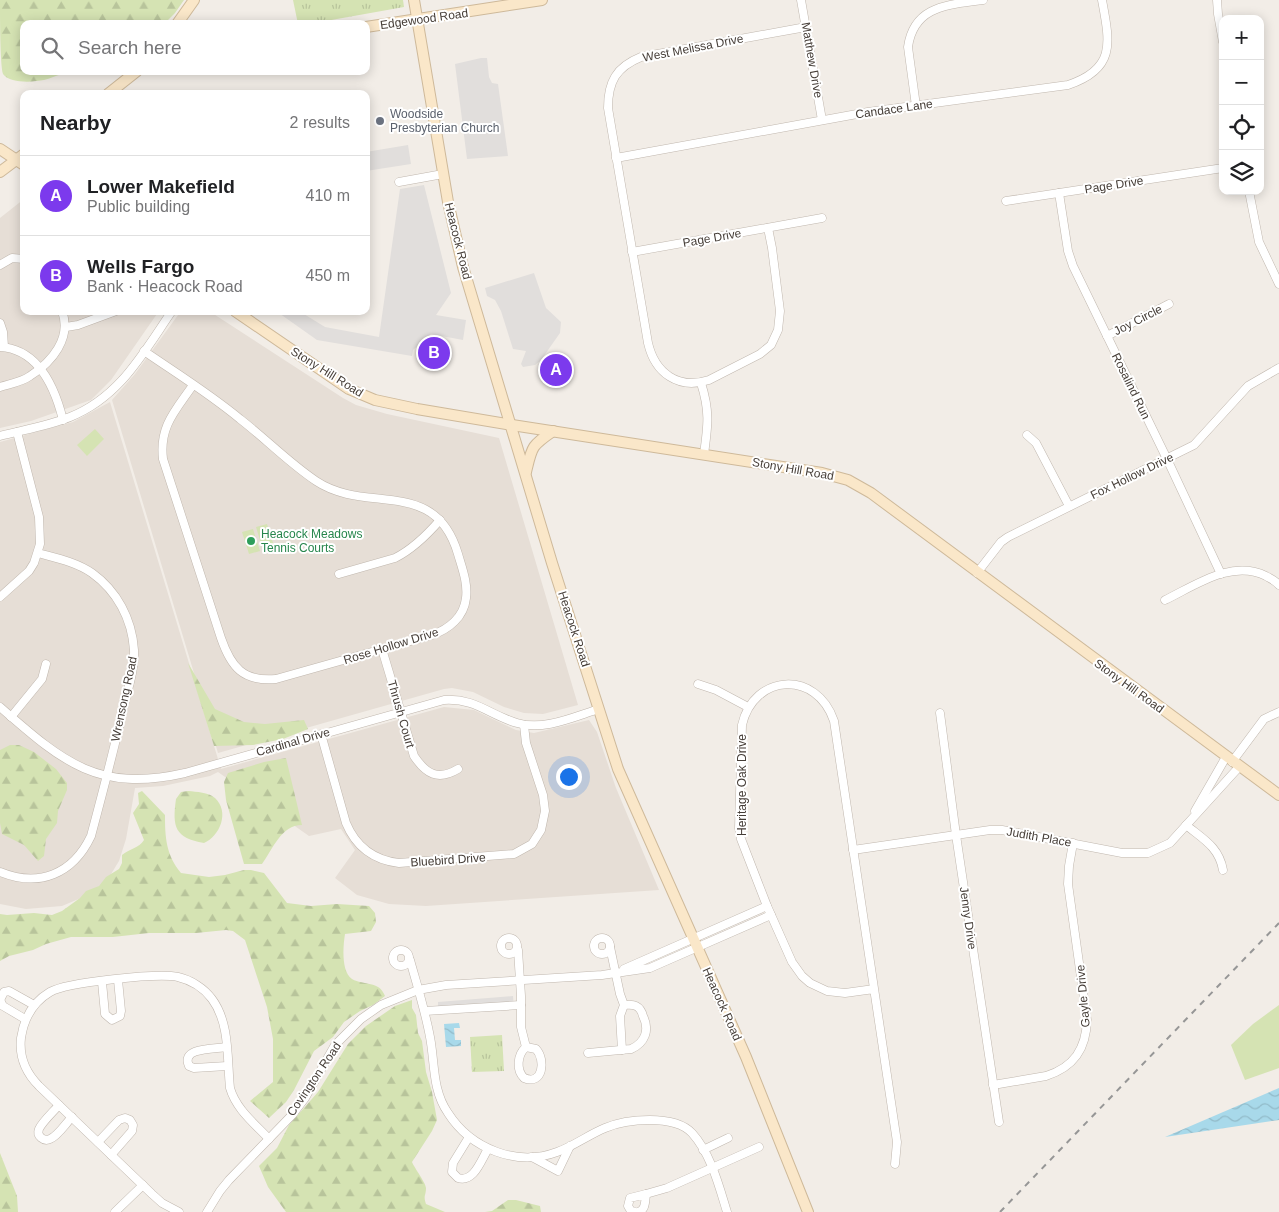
<!DOCTYPE html>
<meta charset="utf-8">
<style>
body{margin:0;font-family:Helvetica,sans-serif;background:#f2f2f2;color:#202124}
.controls{position:absolute;right:15px;top:15px;display:grid;overflow:hidden;border-radius:10px;box-shadow:0 2px 12px #0003}
.controls button{width:45px;height:45px;display:grid;place-items:center;padding:0;border:0;border-bottom:1px solid #e0e0e0;background:#fff;color:#202124;font:25px sans-serif}
.you{position:absolute;left:568px;top:776px;width:18px;height:18px;margin:-12px;border:4px solid #fff;border-radius:50%;background:#1a73e8;box-shadow:0 0 0 8px #1a73e833}
.badge{display:grid;place-items:center;width:32px;height:32px;border-radius:50%;background:#7c3aed;color:#fff;font-size:16px;font-weight:700}
.pin{position:absolute;translate:-50% -50%;border:2px solid #fff;box-shadow:0 1px 5px #0006}
.list{margin:0;padding:0;list-style:none}
h2{display:flex;justify-content:space-between;align-items:center;height:65px;margin:0;padding:0 20px;font-size:21px}
h2 small{font-size:16px;font-weight:400;color:#757577}
.list li{display:grid;grid-template-columns:32px 1fr auto;gap:15px;align-items:center;box-sizing:border-box;height:80px;padding:0 20px;border-top:1px solid #e0e0e0}
.list b{display:block;font-size:19px;white-space:nowrap}
.list p{margin:0;font-size:16px;white-space:nowrap;color:#757577}
.list em{font-size:16px;font-style:normal;color:#757577}
.icon{flex:none;width:28px;height:28px;fill:none;stroke:currentColor;stroke-width:2;stroke-linecap:round;stroke-linejoin:round}
.map{position:relative;flex:none;width:1279px;height:1212px;overflow:hidden}
.search{position:absolute;background:#fff;box-shadow:0 2px 12px #0003;left:20px;top:20px;width:350px;height:55px;display:flex;align-items:center;gap:12px;box-sizing:border-box;padding:0 18px;border-radius:10px;color:#757577;font-size:19px}
.panel{position:absolute;background:#fff;box-shadow:0 2px 12px #0003;left:20px;top:90px;width:350px;height:225px;border-radius:10px}
.map>svg:first-child{display:block}
.residential{fill:#e6ded6}
.grass{fill:#d5e3b3}
.forest{fill:url(#forest-firs)}
.park{fill:url(#park-tufts)}
.parking{fill:#e1dedc}
.water{fill:url(#water-waves)}
.lines{fill:none;stroke-linecap:round;stroke-linejoin:round}
.street-casing{stroke:#c0b7ae;stroke-width:9}
.secondary-casing{stroke:#ceb99a;stroke-width:12}
.street{stroke:#fff;stroke-width:8}
.secondary{stroke:#fae7c9;stroke-width:10}
.rail{stroke:#969696;stroke-width:2;stroke-dasharray:6 6;stroke-linecap:butt}
.worship-dot{fill:#6b7280;stroke:#fff;stroke-width:2}
.leisure-dot{fill:#2e9e5b;stroke:#fff;stroke-width:2}
.labels{text-anchor:middle;stroke-width:4;stroke-linejoin:round;paint-order:stroke}
.street-label{font-size:12px;fill:#453d37;stroke:#fff}
.worship-label{font-size:12px;fill:#5b616d;stroke:#fff;text-anchor:start}
.leisure-label{font-size:12px;fill:#27864d;stroke:#fff;text-anchor:start}
</style>
<div class="map">
<svg width="1279" height="1212" viewBox="0 0 1279 1212">
<defs>
<pattern id="forest-firs" width="22" height="20" patternUnits="userSpaceOnUse" patternTransform="scale(1.25)"><rect width="22" height="20" fill="#d5e3b3"/><path d="M5 1l3.5 6h-7zM16 11l3.5 6h-7z" fill="#b8c49b"/></pattern>
<pattern id="park-tufts" width="24" height="20" patternUnits="userSpaceOnUse" patternTransform="scale(1.25)"><rect width="24" height="20" fill="#d5e3b3"/><path d="M3 7l-1-3M5 7V3M7 7l1-3M15 17l-1-3M17 17v-4M19 17l1-3" fill="none" stroke="#b8c49b"/></pattern>
<pattern id="water-waves" width="16" height="10" patternUnits="userSpaceOnUse" patternTransform="scale(1.25)"><rect width="16" height="10" fill="#a8d9ea"/><path d="M0 5q4-4 8 0t8 0" fill="none" stroke="#92bbc9"/></pattern>
</defs>
<rect width="100%" height="100%" fill="#f2ede7"/>
<g class="residential">
<path d="M 24,199 L 24,311 L 159,311 L 111,380 L 91,400 L 31,421 L 0,428 L 0,218 Z"/>
<path d="M 181,311 L 209,311 L 343,398 L 356,405 L 387,414 L 499,438 L 578,705 L 543,714 L 524,713 L 504,707 L 473,692 L 452,688 L 444,689 L 218,753 L 112,400 L 135,374 Z"/>
<path d="M 110,402 L 221,769 L 444,707 L 474,710 L 516,730 L 534,733 L 589,720 L 597,732 L 616,788 L 659,890 L 426,906 L 389,904 L 357,895 L 335,878 L 355,850 L 341,829 L 309,836 L 218,772 L 210,776 L 163,786 L 135,788 L 126,839 L 119,861 L 108,879 L 88,895 L 62,906 L 26,909 L 0,904 L 0,442 L 73,422 Z"/>
</g>
<g class="grass">
<path d="M 95,429 L 104,439 L 87,456 L 77,445 Z"/>
<path d="M 267,524 L 274,546 L 263,550 L 256,527 Z"/>
<path d="M 253,529 L 260,551 L 249,554 L 242,532 Z"/>
<path d="M 1279,1005 L 1279,1068 L 1245,1080 L 1231,1045 L 1253,1024 Z"/>
</g>
<g class="forest">
<path d="M 0,0 L 184,0 L 175,13 L 164,24 L 24,24 L 24,71 L 82,71 C 75,74 70,73 63,74 C 56,75 50,79 44,80 C 34,82 10,84 3,74 C 0,64 0,14 0,0 Z"/>
<path d="M 188,663 L 215,709 L 244,722 L 265,724 L 304,720 L 308,729 L 283,739 L 253,745 L 214,746 Z"/>
<path d="M 10,745 L 19,745 L 34,752 L 56,769 L 67,783 L 67,790 L 58,811 L 57,823 L 46,839 L 44,856 L 38,861 L 24,845 L 2,834 L 0,823 L 0,750 Z"/>
<path d="M 286,758 L 302,825 C 281,825 273,849 262,864 L 244,864 L 226,800 L 224,782 L 228,773 L 264,762 Z"/>
<path d="M 142,791 L 165,815 C 165,837 166,855 181,873 L 209,877 L 225,875 L 244,870 L 251,870 L 264,873 L 287,903 L 311,906 L 337,904 L 369,906 L 375,913 L 376,922 L 371,931 L 345,934 C 343,946 341,972 352,979 C 364,986 379,980 385,996 L 373,1005 L 360,1011 L 344,1022 L 333,1037 L 314,1051 L 294,1090 L 286,1102 L 269,1118 L 250,1101 L 273,1082 L 273,1039 L 267,1007 L 245,940 L 233,931 L 226,930 L 196,933 L 149,933 L 113,937 L 71,937 L 46,944 L 33,950 L 9,956 L 0,961 L 0,914 L 7,915 L 34,913 L 52,915 L 62,911 L 80,898 L 86,891 L 99,886 L 106,877 L 119,869 L 122,863 L 122,855 C 129,849 139,848 144,840 L 133,813 L 139,804 L 138,793 Z"/>
<path d="M 188,791 C 197,792 208,792 215,798 C 230,812 220,836 204,843 C 175,838 172,827 176,799 L 181,792 Z"/>
<path d="M 412,1000 L 412,1008 L 416,1015 L 418,1033 L 422,1041 L 426,1072 L 432,1092 L 437,1120 L 432,1131 L 412,1162 C 415,1169 426,1183 426,1188 C 426,1196 423,1195 426,1204 L 445,1212 L 286,1212 L 268,1187 L 259,1166 L 277,1148 L 289,1125 L 318,1092 L 348,1044 L 366,1026 L 395,1006 Z"/>
<path d="M 0,1153 L 17,1196 L 18,1212 L 0,1212 Z"/>
<path d="M 508,1200 L 516,1200 L 540,1206 L 541,1212 L 485,1212 L 492,1211 Z"/>
</g>
<g class="park">
<path d="M 293,0 L 403,0 L 404,7 L 309,24 L 298,24 Z"/>
<path d="M 502,1035 L 504,1071 L 472,1072 L 470,1037 Z"/>
</g>
<g class="parking">
<path d="M 481,58 L 487,58 L 489,77 L 492,83 L 498,84 L 508,156 L 467,159 L 455,64 Z"/>
<path d="M 408,145 L 411,164 L 366,171 L 366,152 Z"/>
<path d="M 424,185 L 451,293 L 436,315 L 466,320 L 463,340 L 431,334 L 413,350 L 412,356 L 317,340 L 276,311 L 299,311 L 325,327 L 379,337 L 400,189 Z"/>
<path d="M 534,273 L 546,308 L 561,322 L 560,333 L 541,360 L 535,365 L 523,367 L 521,364 L 526,351 L 513,349 L 501,311 L 495,300 L 487,296 L 485,288 Z"/>
<path d="M 513,996 L 514,1008 L 438,1013 L 438,1002 Z"/>
</g>
<g class="water">
<path d="M 459,1023 L 460,1028 L 454,1028 L 455,1040 L 461,1040 L 461,1046 L 446,1047 L 444,1024 Z"/>
<path d="M 1279,1088 L 1279,1120 L 1165,1137 Z"/>
</g>
<g class="lines">
<g class="street-casing">
<g id="street">
<path d="M 801,0 L 822,120"/>
<path d="M 1217,0 L 1218,14 L 1223,42"/>
<path d="M 916,106 L 908,47 C 914,5 949,5 983,0"/>
<path d="M 616,158 L 868,112 L 1068,85 C 1116,69 1110,43 1102,0"/>
<path d="M 399,182 L 443,174"/>
<path d="M 1249,191 L 1259,242 L 1279,284"/>
<path d="M 1059,193 L 1068,251 L 1073,266 L 1167,459 L 1221,574"/>
<path d="M 1006,201 L 1223,168"/>
<path d="M 768,228 L 772,248 L 780,311 L 778,330 L 771,345 L 760,354 L 709,380 C 678,390 655,373 648,343 L 608,108 C 608,82 616,67 641,57 L 806,27"/>
<path d="M 632,252 L 822,218"/>
<path d="M 0,265 L 12,258 L 24,259"/>
<path d="M 0,323 L 3,332 L 4,347"/>
<path d="M 66,327 L 78,325 L 116,311"/>
<path d="M 1107,336 L 1169,304"/>
<path d="M 0,347 C 39,349 55,388 63,420"/>
<path d="M 144,351 C 176,373 210,394 240,419 C 266,439 289,463 316,481 C 367,515 435,476 458,554 C 462,568 468,583 466,598 C 464,617 449,629 432,635 L 276,679 C 243,682 231,667 221,638 L 163,459 C 159,426 176,410 193,385"/>
<path d="M 701,383 C 710,411 708,425 704,454"/>
<path d="M 0,387 C 9,384 22,382 30,376 C 52,362 72,338 62,311"/>
<path d="M 1027,435 L 1036,443 L 1069,506"/>
<path d="M 0,436 C 23,430 48,426 70,417 C 120,397 143,353 172,311"/>
<path d="M 977,573 L 1001,542 L 1008,537 L 1194,445 L 1248,386 L 1279,368"/>
<path d="M 339,574 L 395,558 C 413,549 427,535 440,520"/>
<path d="M 0,597 L 29,571 L 34,563 L 40,544 L 39,517 L 17,432"/>
<path d="M 1165,600 C 1196,585 1232,559 1266,576 C 1271,579 1276,581 1279,585"/>
<path d="M 382,649 L 414,756 C 426,774 438,781 458,769"/>
<path d="M 698,684 L 716,690 L 748,707"/>
<path d="M 0,707 C 62,761 97,793 185,773 L 444,700 C 476,698 489,715 517,723 C 544,731 573,717 599,709"/>
<path d="M 940,713 L 956,835 L 999,1122"/>
<path d="M 11,717 L 42,679 L 46,664"/>
<path d="M 321,734 L 346,823 C 356,847 373,860 399,863 L 514,854 L 532,844 L 541,830 L 545,811 L 543,795 L 526,743 L 524,725"/>
<path d="M 1232,762 L 1264,719 L 1279,712"/>
<path d="M 1195,811 L 1226,757"/>
<path d="M 1186,825 C 1203,839 1219,847 1223,870"/>
<path d="M 853,850 L 990,830 L 1002,830 L 1122,853 L 1148,853 L 1170,843 L 1239,767"/>
<path d="M 0,872 C 39,888 73,874 91,836 C 102,795 113,753 123,710 C 127,691 135,670 134,650 C 132,619 117,591 92,573 C 76,562 56,558 38,553"/>
<circle cx="509" cy="946" r="8"/>
<circle cx="602" cy="946" r="8"/>
<path d="M 610,947 L 620,994 L 624,1005 L 620,1016 L 622,1050"/>
<path d="M 518,950 L 521,996 L 521,1027 L 526,1047"/>
<circle cx="401" cy="958" r="8"/>
<path d="M 410,960 C 417,985 425,1010 430,1037 C 435,1063 432,1090 448,1113 C 471,1149 517,1167 557,1152 C 574,1146 588,1135 605,1128 C 626,1119 674,1114 692,1133 C 711,1154 719,1186 727,1212"/>
<path d="M 624,969 L 767,906"/>
<path d="M 102,982 L 105,1014 L 112,1020 L 120,1016 L 121,1011 L 118,980"/>
<path d="M 874,989 L 845,993 L 827,991 L 810,983 L 802,976 L 792,962 L 767,906 L 741,839 L 739,828 L 742,725 C 754,673 817,670 834,721 L 897,1142 L 895,1164"/>
<path d="M 0,1000 L 4,992 L 9,991 L 34,1005"/>
<path d="M 0,1000 L 3,1006 L 25,1019"/>
<path d="M 425,1011 L 521,1005"/>
<path d="M 226,1047 C 215,1049 180,1047 189,1066 L 194,1068 L 227,1066"/>
<path d="M 526,1047 L 536,1049 C 546,1060 543,1086 524,1078 C 516,1070 517,1055 526,1047 Z"/>
<path d="M 588,1053 L 631,1049 C 645,1043 650,1030 643,1016 C 642,1012 640,1008 636,1006 C 632,1004 628,1005 624,1005"/>
<path d="M 993,1085 L 1046,1076 C 1074,1067 1086,1049 1087,1020 L 1068,884 L 1069,866 L 1073,843"/>
<path d="M 59,1105 C 54,1111 42,1122 39,1129 C 36,1136 44,1142 50,1139 C 58,1136 66,1123 72,1117"/>
<path d="M 469,1137 L 453,1163 L 452,1172 L 458,1178 C 474,1183 481,1160 488,1149"/>
<path d="M 98,1142 L 119,1120 L 125,1118 L 130,1120 L 133,1125 L 132,1131 L 111,1155"/>
<path d="M 703,1150 L 728,1138"/>
<path d="M 532,1157 L 558,1171 L 570,1146"/>
<path d="M 646,1194 L 667,1188 L 759,1147"/>
<path d="M 115,1212 L 143,1185"/>
<path d="M 179,1212 L 162,1203 L 152,1194 L 39,1086 C 26,1073 19,1056 21,1038 C 24,1018 33,1002 50,992 C 67,982 158,973 178,977 C 191,980 204,988 212,999 C 230,1023 227,1059 230,1088 C 236,1109 254,1123 269,1139"/>
<path d="M 207,1212 L 220,1191 L 229,1180 L 292,1115 L 305,1098 L 335,1045 L 361,1019 L 381,1005 L 418,990 L 446,985 L 602,975 L 650,968 L 771,915"/>
<path d="M 635,1212 L 631,1211 L 628,1206 L 630,1198 L 646,1194 C 645,1201 646,1210 638,1212"/>
</g>
</g>
<g class="secondary-casing">
<g id="secondary">
<path d="M 414,0 L 448,202 L 463,267 L 552,563 L 618,769 L 746,1057 L 808,1212"/>
<path d="M 177,24 L 194,0"/>
<path d="M 366,27 L 542,0"/>
<path d="M 108,94 L 137,71"/>
<path d="M 0,149 L 24,165"/>
<path d="M 0,172 L 24,154"/>
<path d="M 235,311 L 349,389 L 375,400 L 417,409 L 512,425 L 822,473 L 848,480 L 871,493 L 1279,795"/>
<path d="M 526,472 C 532,447 531,446 553,431"/>
</g>
</g>
<use href="#street" class="street"/>
<use href="#secondary" class="secondary"/>
<path class="rail" d="M 1000,1212 L 1279,923"/>
</g>
<circle class="worship-dot" cx="380" cy="121" r="5"/>
<circle class="leisure-dot" cx="251" cy="541" r="5"/>
<g class="labels">
<g class="street-label">
<text transform="translate(424 19) rotate(-8)" y="4">Edgewood Road</text>
<text transform="translate(693 48) rotate(-11)" y="4">West Melissa Drive</text>
<text transform="translate(812 60) rotate(80)" y="4">Matthew Drive</text>
<text transform="translate(894 109) rotate(-8)" y="4">Candace Lane</text>
<text transform="translate(1114 185) rotate(-9)" y="4">Page Drive</text>
<text transform="translate(712 238) rotate(-10)" y="4">Page Drive</text>
<text transform="translate(458 241) rotate(76)" y="4">Heacock Road</text>
<text transform="translate(1138 320) rotate(-27)" y="4">Joy Circle</text>
<text transform="translate(327 372) rotate(32)" y="4">Stony Hill Road</text>
<text transform="translate(1131 386) rotate(64)" y="4">Rosalind Run</text>
<text transform="translate(793 469) rotate(10)" y="4">Stony Hill Road</text>
<text transform="translate(1132 476) rotate(-26)" y="4">Fox Hollow Drive</text>
<text transform="translate(574 629) rotate(72)" y="4">Heacock Road</text>
<text transform="translate(391 646) rotate(-17)" y="4">Rose Hollow Drive</text>
<text transform="translate(1129 686) rotate(36)" y="4">Stony Hill Road</text>
<text transform="translate(124 699) rotate(-78)" y="4">Wrensong Road</text>
<text transform="translate(401 714) rotate(74)" y="4">Thrush Court</text>
<text transform="translate(293 742) rotate(-16)" y="4">Cardinal Drive</text>
<text transform="translate(742 785) rotate(-90)" y="4">Heritage Oak Drive</text>
<text transform="translate(1039 837) rotate(10)" y="4">Judith Place</text>
<text transform="translate(448 860) rotate(-4)" y="4">Bluebird Drive</text>
<text transform="translate(968 918) rotate(82)" y="4">Jenny Drive</text>
<text transform="translate(1083 996) rotate(-95)" y="4">Gayle Drive</text>
<text transform="translate(722 1004) rotate(66)" y="4">Heacock Road</text>
<text transform="translate(314 1079) rotate(-56)" y="4">Covington Road</text>
</g>
<g class="worship-label">
<text x="390" y="118">Woodside<tspan x="390" dy="14">Presbyterian Church</tspan></text>
</g>
<g class="leisure-label">
<text x="261" y="538">Heacock Meadows<tspan x="261" dy="14">Tennis Courts</tspan></text>
</g>
</g>
</svg>
<div class="controls">
<button>+</button>
<button>−</button>
<button><svg class="icon" aria-label="locate" viewBox="0 0 24 24"><circle cx="12" cy="12" r="6"/><path d="M12 2v4M12 18v4M2 12h4M18 12h4"/></svg></button>
<button><svg class="icon" aria-label="layers" viewBox="0 0 24 24"><path d="M12 4l9 5-9 5-9-5zM3 14l9 5 9-5"/></svg></button>
</div>
<div class="you"></div>
<div class="pin badge" style="left:556px;top:370px">A</div>
<div class="pin badge" style="left:434px;top:353px">B</div>
<div class="search"><svg class="icon" aria-label="search" viewBox="0 0 24 24"><circle cx="10" cy="10" r="6"/><path d="M15 15l6 6"/></svg>Search here</div>
<section class="panel">
<h2>Nearby<small>2 results</small></h2>
<ul class="list">
<li><span class="badge">A</span><div><b>Lower Makefield</b><p>Public building</p></div><em>410 m</em></li>
<li><span class="badge">B</span><div><b>Wells Fargo</b><p>Bank · Heacock Road</p></div><em>450 m</em></li>
</ul>
</section>
</div>
